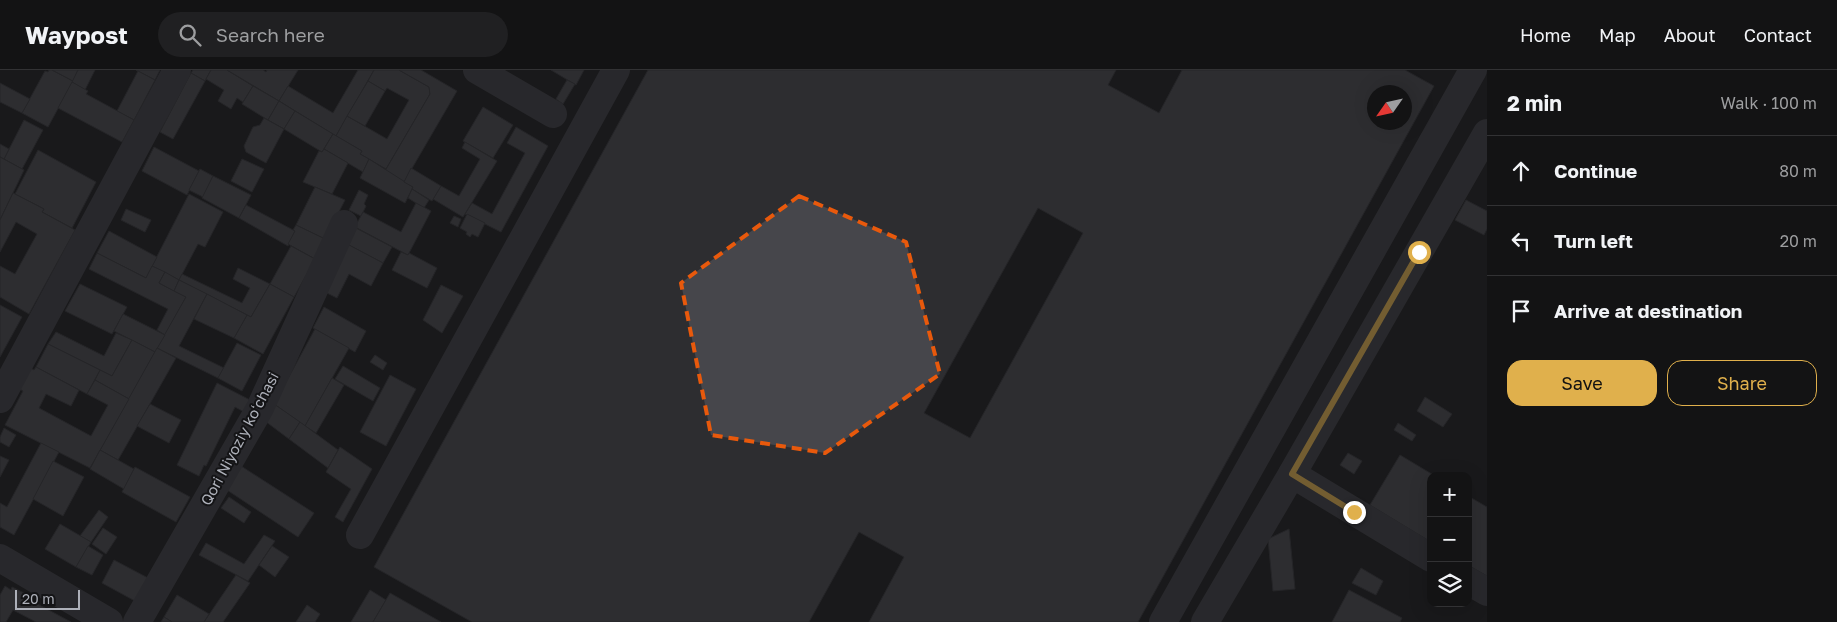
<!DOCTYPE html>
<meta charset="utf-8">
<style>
body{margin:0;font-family:"Golos Text",sans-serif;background:#202022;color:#f1f3f6}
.controls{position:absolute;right:15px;bottom:15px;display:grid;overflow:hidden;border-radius:10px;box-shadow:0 5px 20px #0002}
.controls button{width:45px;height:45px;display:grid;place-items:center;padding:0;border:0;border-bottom:1px solid #323234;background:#131314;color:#f1f3f6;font:25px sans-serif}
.compass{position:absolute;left:1367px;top:15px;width:45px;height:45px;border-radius:50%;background:#131314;box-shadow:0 5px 20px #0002;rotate:236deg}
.scale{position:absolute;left:15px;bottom:12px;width:65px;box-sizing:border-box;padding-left:5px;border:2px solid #adb0b9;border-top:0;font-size:14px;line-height:18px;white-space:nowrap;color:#adb0b9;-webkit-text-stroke:4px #141416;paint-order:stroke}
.stop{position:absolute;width:15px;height:15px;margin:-11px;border:4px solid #e0b04c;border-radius:50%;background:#fff}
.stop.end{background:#e0b04c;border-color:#fff;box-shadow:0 1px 5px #0008}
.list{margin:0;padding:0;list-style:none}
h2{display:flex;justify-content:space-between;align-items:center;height:65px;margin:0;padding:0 20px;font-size:21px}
h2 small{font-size:16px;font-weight:400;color:#9d9ea0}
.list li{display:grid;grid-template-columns:32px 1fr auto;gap:15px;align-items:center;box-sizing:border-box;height:70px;padding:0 20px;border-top:1px solid #323234}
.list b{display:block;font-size:19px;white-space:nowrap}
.list em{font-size:16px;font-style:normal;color:#9d9ea0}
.actions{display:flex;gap:10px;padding:15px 20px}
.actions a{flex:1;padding:11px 0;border:1px solid #e0b04c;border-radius:15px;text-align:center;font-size:18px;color:#e0b04c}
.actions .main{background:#e0b04c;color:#111}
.icon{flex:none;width:28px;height:28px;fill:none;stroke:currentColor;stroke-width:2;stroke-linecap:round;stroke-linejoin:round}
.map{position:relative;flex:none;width:1487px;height:552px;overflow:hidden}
header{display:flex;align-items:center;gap:30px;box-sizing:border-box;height:70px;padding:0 25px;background:#131314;border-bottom:1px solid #323234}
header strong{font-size:24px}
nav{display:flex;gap:28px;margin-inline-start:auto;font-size:18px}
.search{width:350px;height:45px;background:#202022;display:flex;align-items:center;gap:12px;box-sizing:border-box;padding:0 18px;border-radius:28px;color:#9d9ea0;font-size:19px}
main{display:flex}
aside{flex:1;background:#131314}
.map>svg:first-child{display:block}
.building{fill:#46464b;stroke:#333337;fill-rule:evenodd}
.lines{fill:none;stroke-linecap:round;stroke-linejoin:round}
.minor{stroke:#3b3b40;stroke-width:28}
.route{stroke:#e0b04c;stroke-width:6}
.marked{fill:none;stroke:#e8590c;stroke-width:4;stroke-dasharray:10 6;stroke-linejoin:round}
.labels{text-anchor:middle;stroke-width:4;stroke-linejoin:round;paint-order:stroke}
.street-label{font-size:15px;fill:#adb0b9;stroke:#141416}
</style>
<header>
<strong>Waypost</strong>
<div class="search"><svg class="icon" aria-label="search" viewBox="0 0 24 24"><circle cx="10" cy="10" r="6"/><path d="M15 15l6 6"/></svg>Search here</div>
<nav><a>Home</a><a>Map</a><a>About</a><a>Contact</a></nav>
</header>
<main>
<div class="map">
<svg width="1487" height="552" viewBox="0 0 1487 552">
<rect width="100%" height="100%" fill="#19191b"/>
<g class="building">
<path d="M 49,0 L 52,0 L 73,11 L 48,57 L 22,43 L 45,1 L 48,2 Z"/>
<path d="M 52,0 L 78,0 L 73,11 Z"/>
<path d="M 78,0 L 95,0 L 85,20 L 72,12 Z"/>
<path d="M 136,0 L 160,0 L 155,10 Z"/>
<path d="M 193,0 L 211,0 L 205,11 L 191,3 Z"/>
<path d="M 211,0 L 227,0 L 253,16 L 243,32 L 237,28 L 231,39 L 218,31 L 224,20 L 206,9 Z"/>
<path d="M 227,0 L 263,0 L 266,2 L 267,0 L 298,0 L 279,31 Z"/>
<path d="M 358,0 L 374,0 L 336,66 L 279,31 L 288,16 L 333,43 Z"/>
<path d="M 374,0 L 399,0 L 429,17 L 430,24 L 386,99 L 360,84 L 362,81 L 336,66 L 347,46 L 387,69 L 409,30 L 387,18 L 385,21 L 368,11 Z"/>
<path d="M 399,0 L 421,0 L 457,21 L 404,112 L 385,101 L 430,24 L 429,17 Z"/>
<path d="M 551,0 L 584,0 L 576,15 Z"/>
<path d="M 648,0 L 1116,0 L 1108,15 L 1159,43 L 1182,0 L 1405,0 L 1434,16 L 1138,552 L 869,552 L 904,487 L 859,462 L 809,552 L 472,552 L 374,497 ZM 1374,22 L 1404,22 L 1404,52 L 1374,52 ZM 1038,138 L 1083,163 L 970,368 L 924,343 Z"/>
<path d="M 138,1 L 155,10 L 134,50 L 117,41 Z"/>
<path d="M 191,3 L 205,11 L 173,69 L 160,62 Z"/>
<path d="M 567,10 L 575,14 L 563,34 L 556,29 Z"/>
<path d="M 368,11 L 385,21 L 365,56 L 347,46 Z"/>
<path d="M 72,12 L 88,21 L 86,24 L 134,50 L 122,72 L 58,38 Z"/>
<path d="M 0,13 L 30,29 L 22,43 L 0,32 Z"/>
<path d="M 253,16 L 279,31 L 268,50 L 242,34 Z"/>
<path d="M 279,31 L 295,41 L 284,59 L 268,50 Z"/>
<path d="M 483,37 L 513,55 L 493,88 L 463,71 Z"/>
<path d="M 295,41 L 333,64 L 322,82 L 284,59 Z"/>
<path d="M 264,48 L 284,59 L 266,93 L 246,82 L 244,76 L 253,57 L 260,55 Z"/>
<path d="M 24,50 L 43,60 L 22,99 L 4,89 Z"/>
<path d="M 516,57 L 548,76 L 501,162 L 465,144 L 472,133 L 492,144 L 525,83 L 507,73 Z"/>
<path d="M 333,64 L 362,81 L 360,84 L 369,89 L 363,102 L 324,79 Z"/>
<path d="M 465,72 L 497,91 L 463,147 L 433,129 L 441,116 L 459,126 L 480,89 L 462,78 Z"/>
<path d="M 0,74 L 9,79 L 4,89 L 0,87 Z"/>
<path d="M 154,77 L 199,101 L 187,125 L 142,101 Z"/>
<path d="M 324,79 L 348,93 L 332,124 L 303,112 L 319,81 L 322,82 Z"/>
<path d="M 38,80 L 96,112 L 72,158 L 42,142 L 44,139 L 15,124 Z"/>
<path d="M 0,87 L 24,100 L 0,150 Z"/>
<path d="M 242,89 L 264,99 L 252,122 L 231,111 Z"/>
<path d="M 369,89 L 413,117 L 405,133 L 360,108 Z"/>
<path d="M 411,98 L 441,116 L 432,131 L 412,119 L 413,117 L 404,112 Z"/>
<path d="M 200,99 L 213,106 L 203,127 L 189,120 Z"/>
<path d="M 213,106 L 251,125 L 239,148 L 202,128 Z"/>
<path d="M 315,117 L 345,130 L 325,169 L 296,155 Z"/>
<path d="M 412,119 L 429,130 L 424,138 L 408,128 Z"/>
<path d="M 359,120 L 368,125 L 364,134 L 366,136 L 361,146 L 349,140 Z"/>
<path d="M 13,123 L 44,139 L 42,142 L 75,160 L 29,244 L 0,227 L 0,196 L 15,204 L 37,164 L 16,152 L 0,182 L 0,150 Z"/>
<path d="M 189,124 L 223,142 L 205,177 L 198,174 L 179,210 L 152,196 Z"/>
<path d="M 1466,130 L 1487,141 L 1487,159 L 1484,165 L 1455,150 Z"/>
<path d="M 416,133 L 431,141 L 408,185 L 355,157 L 363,142 L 401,162 Z"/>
<path d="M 246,135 L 295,161 L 288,176 L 239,148 Z"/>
<path d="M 126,139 L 151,150 L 145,162 L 121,150 Z"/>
<path d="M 467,144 L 485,153 L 478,167 L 472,164 L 470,167 L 466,164 L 467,162 L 460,158 Z"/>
<path d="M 454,146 L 461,149 L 458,157 L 450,153 Z"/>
<path d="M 296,155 L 325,169 L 315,189 L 288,174 L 295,161 L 293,160 Z"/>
<path d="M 354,157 L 392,177 L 383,193 L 345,173 Z"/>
<path d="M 109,161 L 157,187 L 146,208 L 97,183 Z"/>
<path d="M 349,175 L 383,193 L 371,216 L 349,204 L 337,228 L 321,220 Z"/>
<path d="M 291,176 L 315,189 L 294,227 L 270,214 Z"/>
<path d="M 401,182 L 408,185 L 409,183 L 437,198 L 427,218 L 392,200 Z"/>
<path d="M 97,183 L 146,208 L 152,196 L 165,202 L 159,213 L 186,227 L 165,265 L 157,260 L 168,239 L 89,199 Z"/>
<path d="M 238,198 L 270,214 L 251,247 L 179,210 L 182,204 L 242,233 L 250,218 L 233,209 Z"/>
<path d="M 165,202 L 179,210 L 174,221 L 159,213 Z"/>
<path d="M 179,210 L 207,224 L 179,276 L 224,298 L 218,308 L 157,278 L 186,227 L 174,221 Z"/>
<path d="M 80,214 L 127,237 L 112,264 L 65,241 Z"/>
<path d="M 270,214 L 294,227 L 263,284 L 234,268 L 247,245 L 251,247 Z"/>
<path d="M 441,215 L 463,226 L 442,263 L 423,250 Z"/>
<path d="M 207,224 L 247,245 L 234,268 L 194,249 Z"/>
<path d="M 0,235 L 22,247 L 0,287 Z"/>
<path d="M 324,237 L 366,261 L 355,282 L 313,258 Z"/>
<path d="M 123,244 L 165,265 L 155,282 L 114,261 Z"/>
<path d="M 315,259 L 349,278 L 305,356 L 274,334 Z"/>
<path d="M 56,262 L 104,286 L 116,263 L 132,270 L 112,306 L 48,274 Z"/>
<path d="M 132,270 L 155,282 L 129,329 L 95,310 L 100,300 L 112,306 Z"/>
<path d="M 237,273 L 261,285 L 242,321 L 218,308 Z"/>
<path d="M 48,274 L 100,300 L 87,324 L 36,297 Z"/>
<path d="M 157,278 L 176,288 L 118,390 L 100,380 Z"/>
<path d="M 375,285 L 387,293 L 383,300 L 370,292 Z"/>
<path d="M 27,296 L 34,300 L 36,297 L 79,320 L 71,336 L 46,324 L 39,338 L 91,366 L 108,335 L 87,324 L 95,310 L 129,329 L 90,398 L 5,355 L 23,321 L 15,316 Z"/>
<path d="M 343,296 L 380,318 L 373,331 L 335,309 Z"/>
<path d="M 390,305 L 416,319 L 386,376 L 360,362 Z"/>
<path d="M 332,308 L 344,315 L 316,363 L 305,356 Z"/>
<path d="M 217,313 L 252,331 L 246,343 L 235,337 L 206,396 L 204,395 L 199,406 L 177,395 Z"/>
<path d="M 1425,327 L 1452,344 L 1443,357 L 1417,341 Z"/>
<path d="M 150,334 L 181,350 L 169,373 L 137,356 Z"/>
<path d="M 274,334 L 300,352 L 289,369 L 265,351 Z"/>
<path d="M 300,352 L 338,380 L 328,398 L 289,369 Z"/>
<path d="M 1398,353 L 1416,365 L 1412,371 L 1394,360 Z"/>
<path d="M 4,358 L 16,365 L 9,377 L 0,372 L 0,367 Z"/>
<path d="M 41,373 L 59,382 L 14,465 L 0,457 L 0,433 L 7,437 Z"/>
<path d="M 340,377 L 372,399 L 343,452 L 335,447 L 351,419 L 326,402 Z"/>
<path d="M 100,380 L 134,399 L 124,419 L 90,399 Z"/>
<path d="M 1348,383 L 1362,391 L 1354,404 L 1340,395 Z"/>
<path d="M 1400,385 L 1435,406 L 1431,406 L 1431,472 L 1370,435 Z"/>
<path d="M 0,386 L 9,390 L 0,407 Z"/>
<path d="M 53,391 L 84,407 L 63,446 L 33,429 Z"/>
<path d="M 241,396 L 314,443 L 298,467 L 227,420 Z"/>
<path d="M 135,397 L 190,427 L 176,452 L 122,422 Z"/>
<path d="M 1468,426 L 1487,437 L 1487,506 L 1468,495 Z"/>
<path d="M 229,427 L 251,442 L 244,453 L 221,438 Z"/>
<path d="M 99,440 L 108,447 L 91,472 L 80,466 Z"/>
<path d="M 60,454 L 91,472 L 76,497 L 45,479 Z"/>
<path d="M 103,458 L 117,467 L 106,484 L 92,474 Z"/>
<path d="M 1289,459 L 1295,519 L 1273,521 L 1268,469 Z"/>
<path d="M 264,465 L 275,471 L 248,511 L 199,485 L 206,473 L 244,494 Z"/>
<path d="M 88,476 L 103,485 L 92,505 L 76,497 Z"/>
<path d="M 272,476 L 289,487 L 275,507 L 259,495 Z"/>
<path d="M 114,490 L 148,508 L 135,531 L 102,513 Z"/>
<path d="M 1361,498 L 1383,511 L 1376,525 L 1352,513 Z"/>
<path d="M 236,505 L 250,513 L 223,552 L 204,552 Z"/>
<path d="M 5,516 L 11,520 L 12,517 L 34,528 L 32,531 L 71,552 L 36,552 L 13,540 L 6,552 L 0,552 L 0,525 Z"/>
<path d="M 370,520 L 386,530 L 373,552 L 351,552 Z"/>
<path d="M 1349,520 L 1402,548 L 1400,552 L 1332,552 Z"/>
<path d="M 390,523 L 441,552 L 373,552 Z"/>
<path d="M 177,525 L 209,544 L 204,552 L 172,552 L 164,547 Z"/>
<path d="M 307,535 L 320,544 L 315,552 L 296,552 Z"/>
<path d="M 164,547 L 172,552 L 161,552 Z"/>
</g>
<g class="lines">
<g class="minor">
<path d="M 477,0 L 553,44"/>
<path d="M 0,329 L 177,0"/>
<path d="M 1292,404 L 1487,63"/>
<path d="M 360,465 L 616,0"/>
<path d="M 0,488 L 109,552"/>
<path d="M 1468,511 L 1487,522"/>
<path d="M 137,552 L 260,338 L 344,154"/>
<path d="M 1163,552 L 1473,0"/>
<path d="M 1205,552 L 1292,404 L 1431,488"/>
</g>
</g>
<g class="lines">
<path class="route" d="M 1354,442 L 1292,404 L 1419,182"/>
</g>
<path d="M0 0H1487V552H0ZM 799,126 L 906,172 L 940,304 L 825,383 L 711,365 L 681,213 Z" fill="#19191b" fill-opacity=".55" fill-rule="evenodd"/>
<path class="marked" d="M 799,126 L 906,172 L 940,304 L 825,383 L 711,365 L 681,213 Z"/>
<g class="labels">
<g class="street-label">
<text transform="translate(240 369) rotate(-62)" y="5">Qori Niyoziy koʻchasi</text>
</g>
</g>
</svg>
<div class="controls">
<button>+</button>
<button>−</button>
<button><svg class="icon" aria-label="layers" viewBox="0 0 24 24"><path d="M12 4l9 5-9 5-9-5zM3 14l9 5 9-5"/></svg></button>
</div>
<svg class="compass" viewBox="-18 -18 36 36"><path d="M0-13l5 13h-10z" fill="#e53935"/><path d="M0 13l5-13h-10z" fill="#9d9ea0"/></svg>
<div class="scale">20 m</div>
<div class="stop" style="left:1419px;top:182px"></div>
<div class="stop end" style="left:1354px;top:442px"></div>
</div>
<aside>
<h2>2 min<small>Walk · 100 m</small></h2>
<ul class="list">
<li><svg class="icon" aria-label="ahead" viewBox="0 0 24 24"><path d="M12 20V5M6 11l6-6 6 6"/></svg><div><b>Continue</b></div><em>80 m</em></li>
<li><svg class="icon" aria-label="left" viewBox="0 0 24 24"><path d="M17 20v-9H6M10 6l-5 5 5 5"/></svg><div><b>Turn left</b></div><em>20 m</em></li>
<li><svg class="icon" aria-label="arrive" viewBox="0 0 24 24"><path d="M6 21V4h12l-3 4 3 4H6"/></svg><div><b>Arrive at destination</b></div></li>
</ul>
<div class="actions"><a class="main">Save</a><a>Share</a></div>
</aside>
</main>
